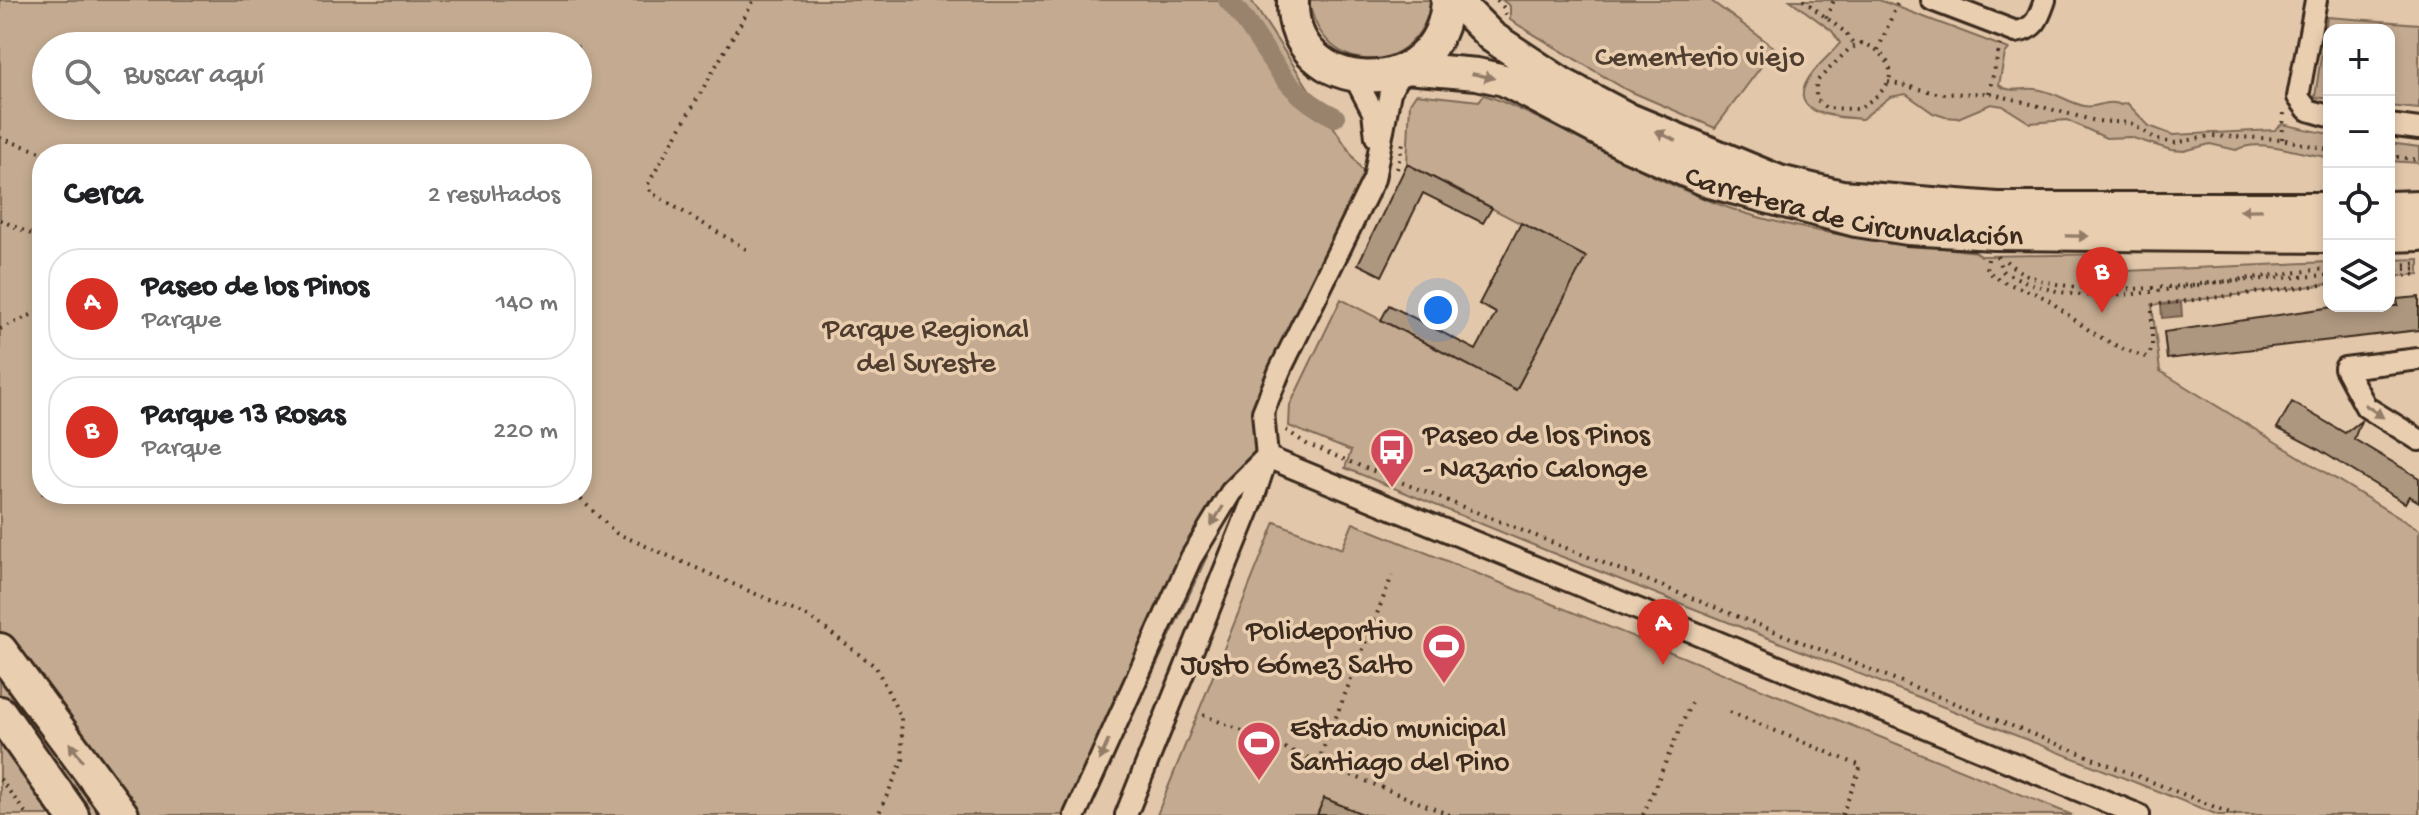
<!DOCTYPE html>
<html lang="es">
<meta charset="utf-8">
<style>
body{margin:0;font-family:"Gochi Hand",sans-serif;background:#f2f2f2;color:#202124}
.controls{position:absolute;right:24px;top:24px;display:grid;overflow:hidden;border-radius:16px;box-shadow:0 4px 12px #0003}
.controls button{width:72px;height:72px;display:grid;place-items:center;padding:0;border:0;border-bottom:2px solid #e0e0e0;background:#fff;color:#202124;font:40px sans-serif}
.you{position:absolute;left:1438px;top:310px;width:28px;height:28px;margin:-20px;border:6px solid #fff;border-radius:50%;background:#1a73e8;box-shadow:0 0 0 12px #1a73e833}
.badge{display:grid;place-items:center;width:52px;height:52px;border-radius:50%;background:#d93025;color:#fff;font-size:26px;font-weight:700}
.pin{position:absolute;translate:-50% -66px;filter:drop-shadow(0 2px 4px #0008)}
.pin::after{content:'';position:absolute;top:42px;width:28px;height:24px;background:inherit;clip-path:polygon(0 0,100% 0,50% 100%)}
.list{margin:0;padding:0;list-style:none}
h2{display:flex;justify-content:space-between;align-items:center;height:104px;margin:0;padding:0 32px;font-size:34px}
h2 small{font-size:26px;font-weight:400;color:#757577}
.list li{display:grid;grid-template-columns:52px 1fr auto;gap:24px;align-items:center;box-sizing:border-box;height:112px;margin:0 16px 16px;padding:0 16px;border:2px solid #e0e0e0;border-radius:32px}
.list b{display:block;font-size:30px;white-space:nowrap}
.list p{margin:0;font-size:26px;white-space:nowrap;color:#757577}
.list em{font-size:26px;font-style:normal;color:#757577}
.icon{flex:none;width:44px;height:44px;fill:none;stroke:currentColor;stroke-width:2;stroke-linecap:round;stroke-linejoin:round}
.map{position:relative;flex:none;width:2419px;height:815px;overflow:hidden}
.search{position:absolute;background:#fff;box-shadow:0 4px 12px #0003;left:32px;top:32px;width:560px;height:88px;display:flex;align-items:center;gap:20px;box-sizing:border-box;padding:0 28px;border-radius:44px;color:#757577;font-size:30px}
.panel{position:absolute;background:#fff;box-shadow:0 4px 12px #0003;left:32px;top:144px;width:560px;height:360px;border-radius:32px}
.map>svg:first-child{display:block}
.green{fill:#c3aa90;stroke:#7f6a57;stroke-width:2;fill-rule:evenodd}
.water{fill:#9a836d;stroke:#745f4d;stroke-width:2}
.lines{fill:none;stroke-linecap:round;stroke-linejoin:round}
.canal{stroke:#9a836d;stroke-width:20}
.building{fill:#ae977f;stroke:#3b2a1e;stroke-width:2}
.minor-casing{stroke:#3b2a1e;stroke-width:26}
.secondary-casing{stroke:#3b2a1e;stroke-width:36}
.primary-casing{stroke:#3b2a1e;stroke-width:38}
.path{stroke:#3b2a1e;stroke-width:4;stroke-dasharray:2 6;stroke-linecap:butt}
.minor{stroke:#e9ceb0;stroke-width:20}
.secondary{stroke:#e9ceb0;stroke-width:30}
.primary{stroke:#e9ceb0;stroke-width:32}
.oneway{fill:#927c67}
.labels{text-anchor:middle;stroke-width:7;stroke-linejoin:round;paint-order:stroke}
.park-label{font-size:30px;fill:#4f3d2f;stroke:#e9ceb0}
.street-label{font-size:30px;fill:#3b2a1e;stroke:#e9ceb0}
.poi-label{font-size:30px;fill:#3b2a1e;stroke:#e9ceb0;text-anchor:start}
</style>
<div class="map">
<svg width="2419" height="815" viewBox="0 0 2419 815">
<rect width="100%" height="100%" fill="#e2c7aa"/>
<filter id="ink" filterUnits="userSpaceOnUse"><feTurbulence type="fractalNoise" baseFrequency=".0125" numOctaves="2"/><feDisplacementMap in="SourceGraphic" scale="16" xChannelSelector="R" yChannelSelector="G"/><feConvolveMatrix kernelMatrix="1 2 1 2 8 2 1 2 1" color-interpolation-filters="sRGB"/></filter>
<g filter="url(#ink)">
<g class="green">
<path d="M 0,0 L 1251,0 L 1376,192 L 1087,815 L 0,815 ZM 46,46 L 578,46 L 578,106 L 46,106 ZM 42,154 L 582,154 L 582,494 L 42,494 Z"/>
<path d="M 1309,0 L 1432,0 C 1418,79 1321,79 1309,0 Z"/>
<path d="M 1502,0 L 1710,0 L 1775,48 L 1715,128 L 1625,89 L 1510,20 L 1510,6 Z"/>
<path d="M 1790,0 L 1879,0 L 2009,49 L 2005,54 L 1999,85 C 2010,94 2022,87 2035,89 C 2054,91 2067,102 2084,106 C 2097,109 2108,98 2121,105 L 2127,103 L 2149,126 L 2173,135 L 2275,130 L 2282,124 L 2329,134 L 2329,157 C 2300,155 2260,137 2236,150 L 2210,144 L 2184,151 L 2171,150 L 2130,137 L 2106,138 L 2067,120 L 2030,123 L 2003,106 L 1991,104 L 1958,118 L 1945,117 L 1933,113 L 1906,94 L 1890,97 L 1862,119 C 1834,117 1779,114 1814,71 C 1822,61 1832,53 1840,43 L 1832,31 Z"/>
<path d="M 2327,17 L 2419,24 L 2419,109 L 2389,106 L 2389,30 L 2329,30 L 2329,99 L 2315,97 Z"/>
<path d="M 1416,94 L 1479,101 L 1484,95 L 1496,99 C 1575,132 1648,180 1729,208 C 1808,235 1894,242 1976,252 L 1981,256 L 2119,254 L 2125,271 L 2329,262 L 2329,284 L 2152,305 L 2160,371 L 2419,530 L 2419,815 L 2218,815 L 1550,552 L 1345,468 L 1351,451 L 1289,426 L 1290,405 L 1341,299 L 1516,390 L 1585,257 L 1407,164 L 1410,103 Z"/>
<path d="M 2389,143 L 2419,147 L 2419,163 L 2389,161 Z"/>
<path d="M 2419,259 L 2419,274 L 2389,277 L 2389,260 Z"/>
<path d="M 1275,522 L 1342,549 L 1353,523 L 2072,815 L 1157,815 Z"/>
</g>
<path class="water" d="M 2181,303 L 2182,316 L 2162,318 L 2161,305 Z"/>
<g class="lines">
<path class="canal" d="M 1228,0 C 1269,44 1275,89 1335,117"/>
</g>
<g class="building">
<path d="M 1407,164 L 1492,208 L 1483,223 L 1423,193 L 1382,276 L 1358,264 Z"/>
<path d="M 1521,223 L 1586,257 L 1516,390 L 1381,320 L 1389,305 L 1476,350 L 1496,313 L 1479,304 Z"/>
<path d="M 2419,297 L 2419,330 L 2167,359 L 2164,332 L 2340,306 L 2398,306 L 2397,299 Z"/>
<path d="M 2292,402 L 2345,433 L 2361,421 L 2354,439 L 2419,478 L 2419,502 L 2409,496 L 2405,503 L 2316,448 L 2277,428 Z"/>
<path d="M 1324,798 L 1365,815 L 1317,815 Z"/>
</g>
<g class="lines">
<g class="minor-casing">
<g id="minor">
<path d="M 1932,0 L 2016,32 C 2036,29 2039,17 2045,0"/>
<path d="M 2316,0 L 2298,97 L 2308,110 L 2329,116"/>
<path d="M 1354,76 L 1373,112 L 1376,137"/>
<path d="M 2389,125 L 2419,129"/>
<path d="M 2419,359 L 2345,368 L 2366,407 L 2419,440"/>
<path d="M 1267,457 L 2139,815"/>
<path d="M 1075,815 L 1191,558 L 1231,492 L 1264,459"/>
<path d="M 1126,815 L 1252,502 L 1267,457 L 1263,412 L 1280,370 L 1374,179 L 1390,92 L 1401,71"/>
</g>
</g>
<g class="secondary-casing">
<g id="secondary">
<path d="M 1293,0 C 1289,99 1442,105 1447,0"/>
<path d="M 1455,0 L 1492,37 L 1563,84 L 1629,119 L 1779,181 L 1842,196 L 1997,208 L 2329,208"/>
<path id="s1" d="M 1406,68 L 1477,74 L 1504,80 L 1623,143 L 1710,182 L 1856,221 L 1907,229 L 1994,234 L 2329,237"/>
<path d="M 2389,207 L 2419,206"/>
<path d="M 2389,236 L 2419,235"/>
</g>
</g>
<g class="primary-casing">
<g id="primary">
<path d="M 0,650 L 122,815"/>
<path d="M 0,713 L 72,815"/>
</g>
</g>
<g class="path">
<path d="M 1497,0 L 1505,9 L 1506,17"/>
<path d="M 1803,0 L 1845,32 L 1854,46"/>
<path d="M 1826,18 L 1834,0"/>
<path d="M 1861,43 C 1876,46 1897,63 1888,82 C 1883,93 1868,103 1857,109 L 1826,108 L 1816,99 L 1816,82 L 1848,50 Z"/>
<path d="M 1878,50 L 1897,4"/>
<path d="M 1888,82 L 1941,94 L 1989,93 L 2096,121 L 2130,123 L 2158,140 L 2174,143 L 2212,136 L 2282,139 L 2329,150"/>
<path d="M 1989,93 L 2000,45"/>
<path d="M 0,138 L 47,154"/>
<path d="M 2282,139 L 2284,113"/>
<path d="M 2389,156 L 2419,160"/>
<path d="M 1397,169 L 1403,143"/>
<path d="M 0,220 L 42,239"/>
<path d="M 746,249 L 650,192 L 648,184 L 754,0"/>
<path d="M 1997,256 L 2002,271 C 2078,309 2126,295 2206,284 C 2247,279 2288,278 2329,275"/>
<path d="M 1988,259 L 1987,270 C 2006,289 2034,288 2054,304 C 2083,327 2110,347 2147,357 L 2152,349 L 2152,305 L 2329,284"/>
<path d="M 2006,261 C 2062,316 2253,274 2329,269"/>
<path d="M 2389,266 L 2419,263"/>
<path d="M 2389,270 L 2419,268"/>
<path d="M 2389,277 L 2419,274"/>
<path d="M 0,329 L 42,310"/>
<path d="M 1286,430 L 1308,445 L 2235,815"/>
<path d="M 575,494 L 616,533 L 811,618 L 876,667 L 901,718 L 903,760 L 878,815"/>
<path d="M 1730,712 L 1861,766 L 1842,815"/>
<path d="M 1203,715 L 1450,815"/>
<path d="M 1318,762 L 1392,576"/>
<path d="M 0,779 L 27,815"/>
<path d="M 1643,815 L 1693,698"/>
</g>
<use href="#minor" class="minor"/>
<use href="#secondary" class="secondary"/>
<use href="#primary" class="primary"/>
</g>
<defs><path id="oneway-solid" d="M-6-.8H1V-3.2L6.5 0L1 3.2V.8H-6Z" transform="scale(2)"/></defs>
<g class="oneway">
<use href="#oneway-solid" transform="translate(1483 76) rotate(12)"/>
<use href="#oneway-solid" transform="translate(1666 136) rotate(-155)"/>
<use href="#oneway-solid" transform="translate(2251 210) rotate(179)"/>
<use href="#oneway-solid" transform="translate(2077 236) rotate(1)"/>
<use href="#oneway-solid" transform="translate(2374 411) rotate(35)"/>
<use href="#oneway-solid" transform="translate(1217 516) rotate(122)"/>
<use href="#oneway-solid" transform="translate(1104 750) rotate(114)"/>
<use href="#oneway-solid" transform="translate(76 752) rotate(-126)"/>
</g>
</g>
<defs>
<g id="bus-pin" transform="scale(2.3)"><path d="M0 17L-7.5 6A9.5 9.5 0 1 1 7.5 6Z" fill="#d1495b" stroke="#e9ceb0"/><path d="M-5-6H5V4H4V6H2V4H-2V6H-4V4H-5ZM-3.5-4V0h7V-4ZM-3.5 1.2v1.5H-2V1.2ZM2 1.2v1.5H3.5V1.2Z" fill="#fff"/></g>
<g id="stadium-pin" transform="scale(2.3)"><path d="M0 17L-7.5 6A9.5 9.5 0 1 1 7.5 6Z" fill="#d1495b" stroke="#e9ceb0"/><path d="M0-5a6.5 5 0 1 0 0 10a6.5 5 0 1 0 0-10ZM-3.5-1.8h7v3.6h-7Z" fill="#fff"/></g>
</defs>
<g fill-rule="evenodd">
<use href="#bus-pin" x="1392" y="450"/>
<use href="#stadium-pin" x="1444" y="646"/>
<use href="#stadium-pin" x="1259" y="743"/>
</g>
<g class="labels">
<g class="park-label">
<text x="1700" y="65">Cementerio viejo</text>
<text x="926" y="337">Parque Regional<tspan x="926" dy="34">del Sureste</tspan></text>
</g>
<g class="street-label">
<text dy="10" stroke="none"><textPath href="#s1" startOffset="476">Carretera de Circunvalación</textPath></text>
</g>
<g class="poi-label">
<text x="1423" y="443">Paseo de los Pinos<tspan x="1423" dy="34">- Nazario Calonge</tspan></text>
<text x="1413" y="639" text-anchor="end">Polideportivo<tspan x="1413" dy="34">Justo Gómez Salto</tspan></text>
<text x="1290" y="736">Estadio municipal<tspan x="1290" dy="34">Santiago del Pino</tspan></text>
</g>
</g>
</svg>
<div class="controls">
<button>+</button>
<button>−</button>
<button><svg class="icon" aria-label="locate" viewBox="0 0 24 24"><circle cx="12" cy="12" r="6"/><path d="M12 2v4M12 18v4M2 12h4M18 12h4"/></svg></button>
<button><svg class="icon" aria-label="layers" viewBox="0 0 24 24"><path d="M12 4l9 5-9 5-9-5zM3 14l9 5 9-5"/></svg></button>
</div>
<div class="you"></div>
<div class="pin badge" style="left:1663px;top:665px">A</div>
<div class="pin badge" style="left:2102px;top:313px">B</div>
<div class="search"><svg class="icon" aria-label="search" viewBox="0 0 24 24"><circle cx="10" cy="10" r="6"/><path d="M15 15l6 6"/></svg>Buscar aquí</div>
<section class="panel">
<h2>Cerca<small>2 resultados</small></h2>
<ul class="list">
<li><span class="badge">A</span><div><b>Paseo de los Pinos</b><p>Parque</p></div><em>140 m</em></li>
<li><span class="badge">B</span><div><b>Parque 13 Rosas</b><p>Parque</p></div><em>220 m</em></li>
</ul>
</section>
</div>
